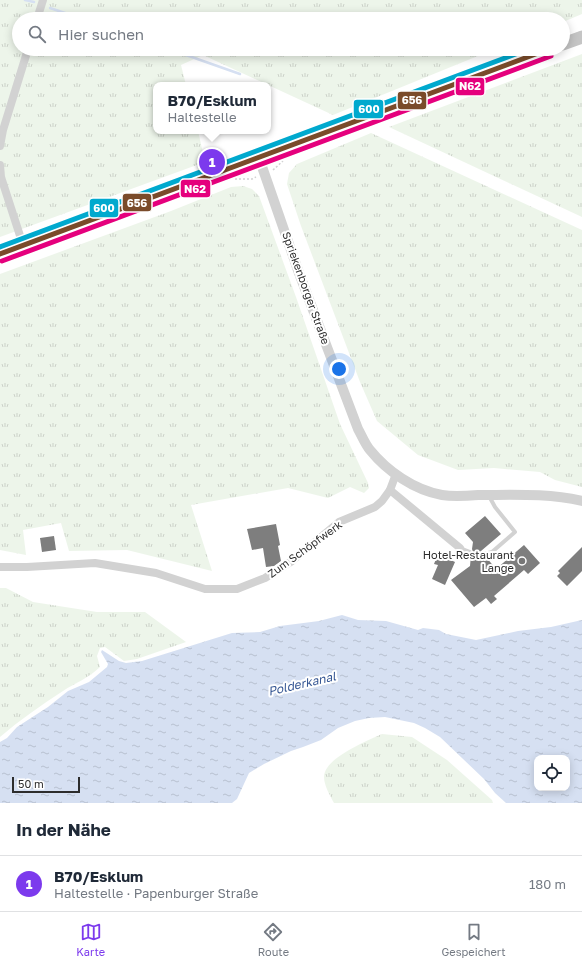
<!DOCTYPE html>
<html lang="de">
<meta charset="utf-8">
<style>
body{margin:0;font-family:"Golos Text",sans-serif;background:#f2f2f3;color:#1f2937}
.controls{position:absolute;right:12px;bottom:12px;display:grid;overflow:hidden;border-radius:8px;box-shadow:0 2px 10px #0003}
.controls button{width:36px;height:36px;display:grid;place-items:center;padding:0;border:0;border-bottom:1px solid #e0e1e3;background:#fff;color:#1f2937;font:20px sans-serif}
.scale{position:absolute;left:12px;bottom:10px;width:68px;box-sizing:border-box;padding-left:4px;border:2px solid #2d2d2d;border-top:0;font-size:11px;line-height:14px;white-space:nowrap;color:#2d2d2d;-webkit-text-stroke:3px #fff;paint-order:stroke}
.you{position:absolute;left:339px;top:369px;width:14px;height:14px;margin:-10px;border:3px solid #fff;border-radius:50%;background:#1a73e8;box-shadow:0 0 0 6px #1a73e833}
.badge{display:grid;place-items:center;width:26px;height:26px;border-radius:50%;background:#7c3aed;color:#fff;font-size:13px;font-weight:700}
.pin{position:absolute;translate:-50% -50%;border:2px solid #fff;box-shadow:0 1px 4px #0006}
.popup{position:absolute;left:153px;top:82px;width:118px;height:52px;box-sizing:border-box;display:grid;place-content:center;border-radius:8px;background:#fff;filter:drop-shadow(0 1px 3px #0005);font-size:13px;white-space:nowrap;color:#747a83}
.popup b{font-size:15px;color:#1f2937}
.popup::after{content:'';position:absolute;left:50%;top:100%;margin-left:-8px;border:8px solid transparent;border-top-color:#fff}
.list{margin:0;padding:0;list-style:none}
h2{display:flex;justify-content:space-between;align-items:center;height:52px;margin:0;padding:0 16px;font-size:17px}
h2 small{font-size:13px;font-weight:400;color:#747a83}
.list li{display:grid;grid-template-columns:26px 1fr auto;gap:12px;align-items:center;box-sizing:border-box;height:56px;padding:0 16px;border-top:1px solid #e0e1e3}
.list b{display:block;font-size:15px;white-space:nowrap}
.list p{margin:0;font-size:13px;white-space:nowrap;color:#747a83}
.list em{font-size:13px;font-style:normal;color:#747a83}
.icon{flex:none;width:22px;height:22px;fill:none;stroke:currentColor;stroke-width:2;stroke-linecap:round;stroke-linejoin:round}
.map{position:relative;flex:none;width:582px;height:803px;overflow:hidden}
.search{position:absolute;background:#fff;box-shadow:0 2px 10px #0003;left:12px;right:12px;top:12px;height:44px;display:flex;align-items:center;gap:10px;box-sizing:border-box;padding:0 14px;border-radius:22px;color:#747a83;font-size:15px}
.sheet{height:108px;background:#fff}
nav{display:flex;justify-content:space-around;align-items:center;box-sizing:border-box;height:56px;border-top:1px solid #e0e1e3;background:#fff;font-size:11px;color:#747a83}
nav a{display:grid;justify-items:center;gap:2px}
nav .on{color:#7c3aed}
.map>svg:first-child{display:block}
.grass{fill:url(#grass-tufts)}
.water{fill:url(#water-ripples);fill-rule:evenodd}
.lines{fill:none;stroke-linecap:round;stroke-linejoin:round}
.stream{stroke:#d6e0f2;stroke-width:2.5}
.building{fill:#7e7e7e}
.path{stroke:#d2d2d2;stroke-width:1.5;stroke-dasharray:2 2;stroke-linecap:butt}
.service{stroke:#d2d2d2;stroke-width:4}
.minor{stroke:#d2d2d2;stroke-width:8}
.tertiary{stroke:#d2d2d2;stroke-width:10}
.primary{stroke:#c5c5c5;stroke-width:13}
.bus-1-casing{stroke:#fff;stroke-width:8}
.bus-2-casing{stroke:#fff;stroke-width:8}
.bus-3-casing{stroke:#fff;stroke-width:8}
.bus-1{stroke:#7a4b2a;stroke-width:5}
.bus-2{stroke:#e5007d;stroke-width:5}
.bus-3{stroke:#00a9ce;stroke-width:5}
.poi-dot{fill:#767676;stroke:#fff;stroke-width:1.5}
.labels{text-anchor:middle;stroke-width:4;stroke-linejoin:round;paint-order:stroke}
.street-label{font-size:11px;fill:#2d2d2d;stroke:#fff}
.poi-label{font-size:11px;fill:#2d2d2d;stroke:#fff;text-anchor:end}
.water-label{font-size:12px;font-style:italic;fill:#365794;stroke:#fff}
.line-badge{stroke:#fff;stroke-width:1.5}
.badge-label{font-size:11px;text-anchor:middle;font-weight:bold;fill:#fff}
</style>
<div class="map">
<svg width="582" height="803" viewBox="0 0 582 803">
<defs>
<pattern id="grass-tufts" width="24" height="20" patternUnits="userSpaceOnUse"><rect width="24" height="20" fill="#edf5ea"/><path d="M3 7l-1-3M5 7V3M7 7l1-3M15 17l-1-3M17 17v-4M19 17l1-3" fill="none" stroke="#ccd2c9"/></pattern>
<pattern id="water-ripples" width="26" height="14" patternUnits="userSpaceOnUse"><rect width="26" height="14" fill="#d6e0f2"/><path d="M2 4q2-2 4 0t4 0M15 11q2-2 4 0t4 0" fill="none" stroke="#b8c0d0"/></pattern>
</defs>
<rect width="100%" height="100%" fill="#fff"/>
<g class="grass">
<path d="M 0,0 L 582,0 L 582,14 L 563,22 L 563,19 L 19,19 L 19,49 L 495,49 L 333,115 L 203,55 L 181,65 L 186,85 L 156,85 L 156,131 L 198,131 L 205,162 L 0,237 Z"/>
<path d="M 582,54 L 582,217 L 389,127 Z"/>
<path d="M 371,133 L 582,230 L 582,487 L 555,480 L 540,472 L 494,468 L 458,470 L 418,455 L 377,421 L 360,382 L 301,226 L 287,184 L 289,173 L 297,164 Z"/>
<path d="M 243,186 L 252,189 L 259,196 L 296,297 L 340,424 L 368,483 L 369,488 L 364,493 L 350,487 L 328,498 L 288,488 L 191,505 L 212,571 L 127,550 L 69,551 L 61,523 L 23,530 L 26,555 L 0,550 L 0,274 L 171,211 L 231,187 Z"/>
<path d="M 0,588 L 6,588 L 33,602 L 97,612 L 145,612 L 186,642 L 137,659 L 124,661 L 105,647 L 100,648 L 97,656 L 100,667 C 89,678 75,683 63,691 C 41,705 20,720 0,737 Z"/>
<path d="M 382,734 L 412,737 L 447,760 L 492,800 L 493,803 L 334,803 C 330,796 324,785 324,777 C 324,758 367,741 382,734 Z"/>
</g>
<path class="water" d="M 342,615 L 358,620 L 386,621 L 418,630 L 423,628 L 439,630 L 446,634 L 476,640 L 518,631 L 551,627 L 582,620 L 582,803 L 506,803 L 495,793 L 484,779 L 440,737 L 425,728 L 414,723 L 385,717 L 369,718 L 355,721 L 338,728 L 321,740 L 303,747 L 291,751 L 264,764 L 249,773 L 237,799 L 232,803 L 0,803 L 0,742 L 7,738 L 17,727 L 48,707 L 68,691 L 89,682 L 107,667 L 108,664 L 101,652 L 102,650 L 119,661 L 126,663 L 142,661 L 232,633 L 260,632 L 280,626 L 319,621 ZM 537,758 L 567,758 L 567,788 L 537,788 Z"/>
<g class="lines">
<g class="stream">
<path d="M 25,0 L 34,2"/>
<path d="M 50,8 L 83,19"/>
<path d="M 169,49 L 240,74"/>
</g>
</g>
<g class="building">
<path d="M 485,516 L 501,534 L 481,551 L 482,557 L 486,557 L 496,569 L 524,545 L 540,563 L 528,574 L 524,570 L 494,596 L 497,599 L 491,604 L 486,598 L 474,607 L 451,580 L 470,566 L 471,555 L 473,552 L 472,549 L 473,542 L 465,533 Z"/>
<path d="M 276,524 L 280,545 L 278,546 L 281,561 L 274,566 L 266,567 L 263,548 L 252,550 L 247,529 Z"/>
<path d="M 54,536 L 56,550 L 42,552 L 40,538 Z"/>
<path d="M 582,547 L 582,571 L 567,586 L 557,576 L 560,573 L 558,571 Z"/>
<path d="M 438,554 L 455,562 L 445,585 L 432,579 L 438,565 L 434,564 Z"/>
</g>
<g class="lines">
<g class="path">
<path d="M 273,170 L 283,161"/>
<path d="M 235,179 L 252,179 L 256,177"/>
</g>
<g class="service">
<path d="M 460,548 L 470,552"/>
<path d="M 484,554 L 492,552 L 515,532 L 495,507 L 489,496"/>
</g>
<g class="minor">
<path d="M 37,19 L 43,0"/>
<path d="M 0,146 L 3,130 L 28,49"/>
<path d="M 0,165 L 1,177 L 23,245"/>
<path d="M 390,490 L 460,548"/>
<path d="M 0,567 L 27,567 L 95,563 L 156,573 L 205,589 L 237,589 L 265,578 L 292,561 L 339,522 L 375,507 L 382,501 L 390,490 L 396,474"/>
</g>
<path class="tertiary" d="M 259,158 L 299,273 L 358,429 C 362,436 365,444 370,450 C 387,471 414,490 442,495 C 454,497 466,496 478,495 C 513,495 548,493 582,501"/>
<g class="primary">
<path d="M 563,44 L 582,37"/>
<path d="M 0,254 L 549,49"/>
</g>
<g class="bus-1-casing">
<path id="bus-1" d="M 0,254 L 549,49"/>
</g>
<g class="bus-2-casing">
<path id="bus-2" d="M 2,261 L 551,56"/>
</g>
<g class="bus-3-casing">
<path id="bus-3" d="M 0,247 L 529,49"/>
</g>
<use href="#bus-1" class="bus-1"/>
<use href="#bus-2" class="bus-2"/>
<use href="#bus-3" class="bus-3"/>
</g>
<circle class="poi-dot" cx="522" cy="561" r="4"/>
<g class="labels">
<g class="street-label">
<text transform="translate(306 288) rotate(70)" y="4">Spriekenborger Straße</text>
<text transform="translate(305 549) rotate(-36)" y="4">Zum Schöpfwerk</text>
</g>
<g class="poi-label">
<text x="514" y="559">Hotel-Restaurant<tspan x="514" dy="13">Lange</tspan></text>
</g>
<g class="water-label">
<text transform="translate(302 684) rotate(-13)" y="4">Polderkanal</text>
</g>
</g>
<g class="line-badge">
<rect x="455" y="77" width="30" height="19" rx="4" fill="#e5007d"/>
<rect x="397" y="91" width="30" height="19" rx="4" fill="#7a4b2a"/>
<rect x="353" y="99" width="31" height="20" rx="4" fill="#00a9ce"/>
<rect x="180" y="179" width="31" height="19" rx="4" fill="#e5007d"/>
<rect x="122" y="193" width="30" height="19" rx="4" fill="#7a4b2a"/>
<rect x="89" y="198" width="30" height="20" rx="4" fill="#00a9ce"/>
</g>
<g class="badge-label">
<text x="470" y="90">N62</text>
<text x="412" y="104">656</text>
<text x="369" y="113">600</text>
<text x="195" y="193">N62</text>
<text x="137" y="207">656</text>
<text x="104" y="212">600</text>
</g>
</svg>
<div class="controls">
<button><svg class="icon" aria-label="locate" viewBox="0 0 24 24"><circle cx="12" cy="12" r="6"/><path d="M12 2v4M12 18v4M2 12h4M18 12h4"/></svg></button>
</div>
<div class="scale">50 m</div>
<div class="you"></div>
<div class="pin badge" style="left:212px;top:162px">1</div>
<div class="popup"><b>B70/Esklum</b>Haltestelle</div>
<div class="search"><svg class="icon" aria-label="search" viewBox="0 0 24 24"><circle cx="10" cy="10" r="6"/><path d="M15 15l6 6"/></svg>Hier suchen</div>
</div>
<section class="sheet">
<h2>In der Nähe<small></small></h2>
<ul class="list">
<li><span class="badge">1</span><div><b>B70/Esklum</b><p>Haltestelle · Papenburger Straße</p></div><em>180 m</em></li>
</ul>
</section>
<nav>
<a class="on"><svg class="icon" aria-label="map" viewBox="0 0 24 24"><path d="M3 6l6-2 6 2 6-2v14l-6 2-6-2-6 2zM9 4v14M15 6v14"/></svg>Karte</a>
<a><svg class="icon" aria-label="directions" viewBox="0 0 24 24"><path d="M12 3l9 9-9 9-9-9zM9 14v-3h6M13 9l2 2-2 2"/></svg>Route</a>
<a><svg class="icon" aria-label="saved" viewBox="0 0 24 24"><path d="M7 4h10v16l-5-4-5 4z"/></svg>Gespeichert</a>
</nav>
